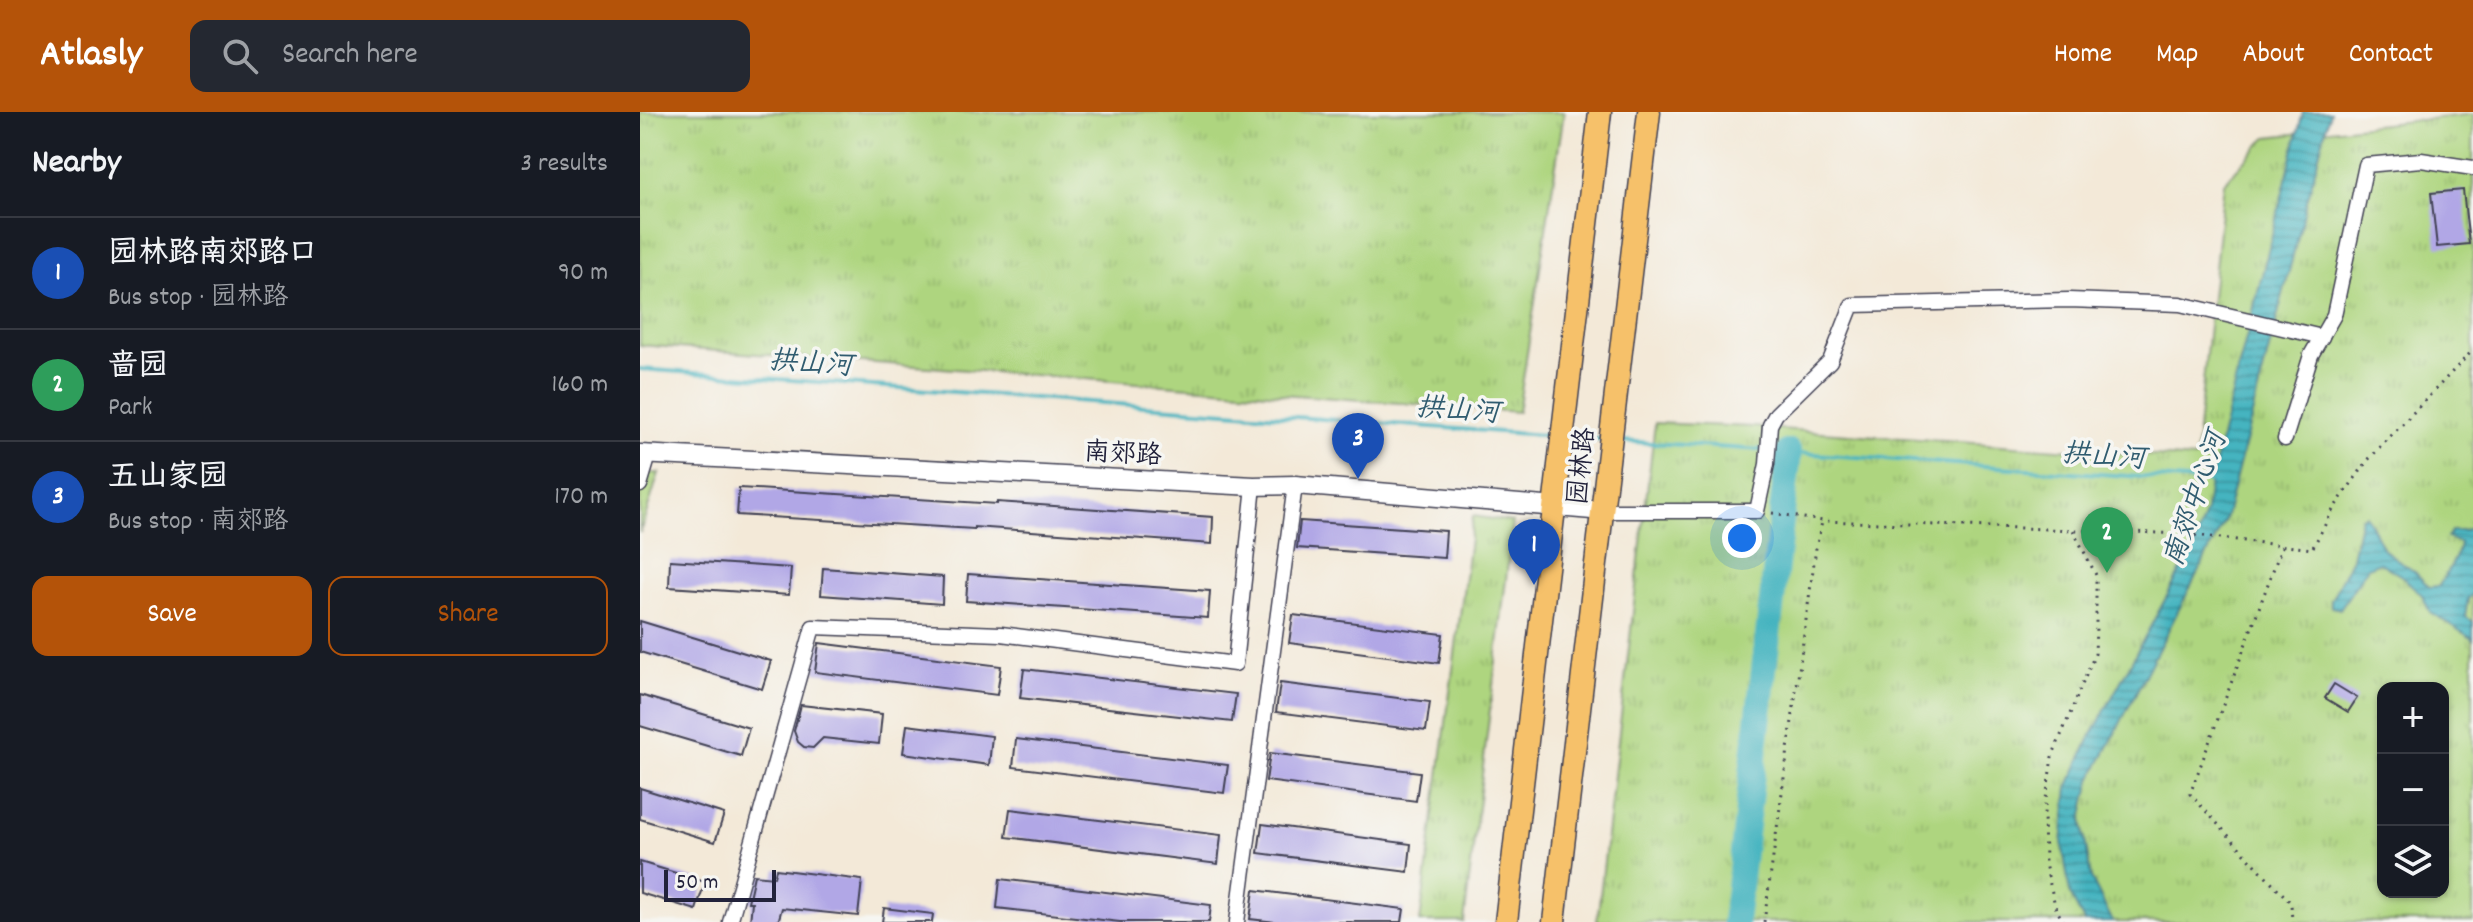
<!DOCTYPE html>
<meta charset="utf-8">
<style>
body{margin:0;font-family:Dekko,"LXGW WenKai TC",sans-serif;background:#242831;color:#f1f3f6}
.controls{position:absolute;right:24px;bottom:24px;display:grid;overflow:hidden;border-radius:16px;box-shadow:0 2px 6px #0004}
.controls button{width:72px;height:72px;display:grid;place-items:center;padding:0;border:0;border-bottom:2px solid #363941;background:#171b24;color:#f1f3f6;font:40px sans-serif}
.scale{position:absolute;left:24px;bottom:20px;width:112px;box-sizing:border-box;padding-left:8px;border:4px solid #22223b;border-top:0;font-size:22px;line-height:28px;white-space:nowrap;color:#22223b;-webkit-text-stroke:6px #f6f6f2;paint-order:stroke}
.you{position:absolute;left:1102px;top:426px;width:28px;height:28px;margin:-20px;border:6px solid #fff;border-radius:50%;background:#1a73e8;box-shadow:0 0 0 12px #1a73e833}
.badge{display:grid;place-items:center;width:52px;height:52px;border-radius:50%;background:#b45309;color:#fff;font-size:26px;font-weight:700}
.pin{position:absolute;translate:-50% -66px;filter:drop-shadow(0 2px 4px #0008)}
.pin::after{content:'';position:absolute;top:42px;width:28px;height:24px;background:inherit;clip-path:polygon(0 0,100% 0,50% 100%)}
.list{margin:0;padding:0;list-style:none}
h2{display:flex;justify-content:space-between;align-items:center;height:104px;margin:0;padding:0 32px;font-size:34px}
h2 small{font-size:26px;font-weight:400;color:#9ea1a6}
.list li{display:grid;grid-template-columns:52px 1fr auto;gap:24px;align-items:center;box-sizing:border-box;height:112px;padding:0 32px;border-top:2px solid #363941}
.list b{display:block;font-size:30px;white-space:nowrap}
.list p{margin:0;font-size:26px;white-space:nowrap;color:#9ea1a6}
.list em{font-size:26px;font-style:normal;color:#9ea1a6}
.actions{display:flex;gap:16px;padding:24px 32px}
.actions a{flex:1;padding:18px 0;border:2px solid #b45309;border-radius:16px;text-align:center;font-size:28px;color:#b45309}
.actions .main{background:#b45309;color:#fff}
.icon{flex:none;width:44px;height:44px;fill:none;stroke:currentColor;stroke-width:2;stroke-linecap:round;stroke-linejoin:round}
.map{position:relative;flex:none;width:1833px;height:810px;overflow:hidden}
header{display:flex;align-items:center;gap:48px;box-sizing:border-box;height:112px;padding:0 40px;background:#b45309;color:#fff}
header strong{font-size:38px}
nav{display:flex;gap:44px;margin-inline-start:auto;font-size:28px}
.search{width:560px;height:72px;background:#242831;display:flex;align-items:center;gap:20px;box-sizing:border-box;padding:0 28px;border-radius:16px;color:#9ea1a6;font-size:30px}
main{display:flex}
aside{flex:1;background:#171b24}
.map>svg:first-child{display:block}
.grass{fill:url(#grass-tufts);stroke:#687c5d;stroke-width:2;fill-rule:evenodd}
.water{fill:url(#water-rules);stroke:#346b7e;stroke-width:2}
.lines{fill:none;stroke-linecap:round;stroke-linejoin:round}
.stream{stroke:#45b4c0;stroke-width:4}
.river{stroke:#45b4c0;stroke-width:26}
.building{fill:#b1a7e6}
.minor-casing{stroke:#414053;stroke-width:17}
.tertiary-casing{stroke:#414053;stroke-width:21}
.primary-casing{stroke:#414053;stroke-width:25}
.path{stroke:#414053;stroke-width:3;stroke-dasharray:2 6;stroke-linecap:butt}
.minor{stroke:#fff;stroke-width:14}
.tertiary{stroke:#fff;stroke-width:18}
.primary{stroke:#f6c16b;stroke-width:22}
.labels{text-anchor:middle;stroke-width:7;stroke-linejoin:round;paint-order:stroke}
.street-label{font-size:26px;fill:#22223b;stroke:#f6f6f2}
.water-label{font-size:28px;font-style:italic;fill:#305c70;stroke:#f6f6f2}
</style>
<header>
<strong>Atlasly</strong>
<div class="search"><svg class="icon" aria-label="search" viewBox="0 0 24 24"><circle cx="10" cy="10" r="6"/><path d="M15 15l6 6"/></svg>Search here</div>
<nav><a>Home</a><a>Map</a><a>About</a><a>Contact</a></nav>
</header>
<main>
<aside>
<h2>Nearby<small>3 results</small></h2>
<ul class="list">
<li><span class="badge" style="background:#1a4fb4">1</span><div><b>园林路南郊路口</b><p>Bus stop · 园林路</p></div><em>90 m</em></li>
<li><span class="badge" style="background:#2e9e5b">2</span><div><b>啬园</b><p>Park</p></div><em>160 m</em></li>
<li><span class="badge" style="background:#1a4fb4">3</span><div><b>五山家园</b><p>Bus stop · 南郊路</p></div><em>170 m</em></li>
</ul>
<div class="actions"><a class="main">Save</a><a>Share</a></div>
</aside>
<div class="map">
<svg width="1833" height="810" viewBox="0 0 1833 810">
<defs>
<pattern id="grass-tufts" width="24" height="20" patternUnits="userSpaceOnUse" patternTransform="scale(2)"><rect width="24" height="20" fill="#aed57f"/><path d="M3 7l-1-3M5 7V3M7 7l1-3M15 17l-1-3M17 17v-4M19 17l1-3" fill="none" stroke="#95b76f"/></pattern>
<pattern id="water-rules" width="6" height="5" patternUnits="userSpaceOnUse" patternTransform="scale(2)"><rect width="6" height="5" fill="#45b4c0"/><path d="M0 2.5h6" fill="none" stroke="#39929d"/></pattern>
</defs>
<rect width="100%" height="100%" fill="#f6f6f2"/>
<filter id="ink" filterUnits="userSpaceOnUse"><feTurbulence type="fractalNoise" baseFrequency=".0125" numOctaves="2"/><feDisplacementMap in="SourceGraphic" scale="16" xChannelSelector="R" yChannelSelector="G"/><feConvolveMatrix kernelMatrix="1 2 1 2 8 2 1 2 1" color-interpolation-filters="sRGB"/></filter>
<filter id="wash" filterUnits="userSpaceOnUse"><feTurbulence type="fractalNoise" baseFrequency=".006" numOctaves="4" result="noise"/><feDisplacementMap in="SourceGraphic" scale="32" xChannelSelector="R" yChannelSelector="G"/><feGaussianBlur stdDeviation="1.8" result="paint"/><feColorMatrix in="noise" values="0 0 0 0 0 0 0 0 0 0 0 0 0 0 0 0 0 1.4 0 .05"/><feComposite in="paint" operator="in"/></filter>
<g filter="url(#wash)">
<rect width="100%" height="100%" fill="#f3e9d8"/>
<g class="grass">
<path d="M 0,0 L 924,0 L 878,300 L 0,233 Z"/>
<path d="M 1833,2 L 1833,810 L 957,810 L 1015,311 L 1114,315 L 1555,347 L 1584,71 L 1627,25 ZM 1743,576 L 1803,576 L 1803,780 L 1743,780 Z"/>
<path d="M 0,361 L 19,361 L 0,421 Z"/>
<path d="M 833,404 L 873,410 L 824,810 L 780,810 Z"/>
</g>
<g class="water">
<path d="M 1663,0 L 1690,0 L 1585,408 L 1451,668 L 1442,707 L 1451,766 L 1473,810 L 1444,810 L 1430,782 L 1422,730 L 1428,676 L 1448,630 L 1554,434 L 1566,399 L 1570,370 Z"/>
<path d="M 1726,403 L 1743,437 L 1776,461 L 1789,475 L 1799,474 C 1806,460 1818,446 1820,431 L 1807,426 L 1811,419 L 1824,419 L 1833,415 L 1833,482 L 1828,487 L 1825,504 L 1833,510 L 1833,527 L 1790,500 L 1782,483 L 1763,465 L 1739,450 L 1728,455 L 1700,497 L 1691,495 L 1691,488 L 1712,446 L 1721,405 Z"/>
</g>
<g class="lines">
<g class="stream">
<path d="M 0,257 L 915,324"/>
<path d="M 928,325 L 963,328"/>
<path d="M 980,329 L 1123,338"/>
<path d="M 1131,339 L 1574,370"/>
</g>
<path class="river" d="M 1095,810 L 1149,340"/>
</g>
<g id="blocks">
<g class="building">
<path d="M 1823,78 L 1829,132 L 1797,135 L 1791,81 Z"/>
<path d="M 99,376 L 357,392 L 357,390 L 573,405 L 572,432 L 334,415 L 334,417 L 97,403 Z"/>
<path d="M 660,409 L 806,419 L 804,446 L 657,436 Z"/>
<path d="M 30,448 L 151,456 L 149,483 L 29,475 Z"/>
<path d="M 183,456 L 303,465 L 302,492 L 181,483 Z"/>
<path d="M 328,462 L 570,479 L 568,506 L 326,489 Z"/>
<path d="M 653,503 L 803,522 L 799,551 L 649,531 Z"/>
<path d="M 0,509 L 131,549 L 122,577 L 0,540 Z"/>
<path d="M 179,531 L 361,554 L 357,583 L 175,560 Z"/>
<path d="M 384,557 L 596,582 L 592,610 L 380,586 Z"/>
<path d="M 640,571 L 790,590 L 786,619 L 636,600 Z"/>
<path d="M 1694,572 L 1717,586 L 1708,600 L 1685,586 Z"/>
<path d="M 0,583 L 109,616 L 101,644 L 0,614 Z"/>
<path d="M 161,593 L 242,602 L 239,632 L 183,626 L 173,636 L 164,635 L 158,630 L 154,619 Z"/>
<path d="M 267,613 L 352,624 L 349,653 L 263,641 Z"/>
<path d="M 376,627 L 588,653 L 584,681 L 373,655 Z"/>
<path d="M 630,641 L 780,660 L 776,689 L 626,669 Z"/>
<path d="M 0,676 L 84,702 L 75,730 L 0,707 Z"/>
<path d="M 370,697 L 581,723 L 578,752 L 366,725 Z"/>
<path d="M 622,712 L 771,732 L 768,760 L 618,741 Z"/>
<path d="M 0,750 L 65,770 L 56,798 L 0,781 Z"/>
<path d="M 136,757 L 222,768 L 218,804 L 142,796 L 138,810 L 110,810 L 112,790 L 108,790 L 114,763 L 134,765 Z"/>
<path d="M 360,767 L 571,793 L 569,810 L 480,810 L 357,796 Z"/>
<path d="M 614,778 L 764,797 L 762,810 L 636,810 L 610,807 Z"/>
<path d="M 244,796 L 293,802 L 292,810 L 242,810 Z"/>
</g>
</g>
</g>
<g filter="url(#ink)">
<use href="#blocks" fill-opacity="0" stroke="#414053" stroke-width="2"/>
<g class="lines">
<g class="minor-casing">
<g id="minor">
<path d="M 1645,327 L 1671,243 L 1694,203 L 1726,53 L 1781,48 L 1833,56"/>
<path d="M 0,373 L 9,343"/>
<path d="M 964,399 L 1117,399 L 1127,352 L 1130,313 L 1136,302 L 1190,249 L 1212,193 L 1429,188 L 1540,192 L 1682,225"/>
<path d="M 90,810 L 173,515 L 361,522 L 595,552 L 614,374"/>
<path d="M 597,810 L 655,373"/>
</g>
</g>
<g class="tertiary-casing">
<path id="tertiary" d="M 0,342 L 614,374 L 655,373 L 964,399"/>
</g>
<g class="primary-casing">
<g id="primary">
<path d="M 866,810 L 960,0"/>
<path d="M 914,810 L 1009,0"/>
</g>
</g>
<g class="path">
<path d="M 1132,401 L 1183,409 L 1547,422 L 1672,437 L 1694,396 L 1728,348 L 1833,238"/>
<path d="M 1642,434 L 1550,682 L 1651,791 L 1652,810"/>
<path d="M 1124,810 L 1176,436 L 1182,410"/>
<path d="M 1424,810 L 1416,797 L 1405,752 L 1404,701 L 1412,645 L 1455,542 L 1456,514 L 1456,463 L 1433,418"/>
</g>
<use href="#minor" class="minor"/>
<use href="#tertiary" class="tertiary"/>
<use href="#primary" class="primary"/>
</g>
</g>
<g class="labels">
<g class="street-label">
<text transform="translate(483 340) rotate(3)" y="9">南郊路</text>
<text transform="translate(940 354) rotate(-84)" y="9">园林路</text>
</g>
<g class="water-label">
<text transform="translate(171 249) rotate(4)" y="10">拱山河</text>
<text transform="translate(818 296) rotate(4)" y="10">拱山河</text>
<text transform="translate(1464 342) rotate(4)" y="10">拱山河</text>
<text transform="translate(1553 386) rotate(-71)" y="10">南郊中心河</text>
</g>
</g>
</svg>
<div class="controls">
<button>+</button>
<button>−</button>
<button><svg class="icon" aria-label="layers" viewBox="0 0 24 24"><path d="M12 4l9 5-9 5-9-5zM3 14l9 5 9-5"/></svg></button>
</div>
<div class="scale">50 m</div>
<div class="you"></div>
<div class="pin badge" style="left:894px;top:473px;background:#1a4fb4">1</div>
<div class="pin badge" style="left:1467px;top:461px;background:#2e9e5b">2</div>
<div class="pin badge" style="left:718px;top:367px;background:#1a4fb4">3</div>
</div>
</main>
